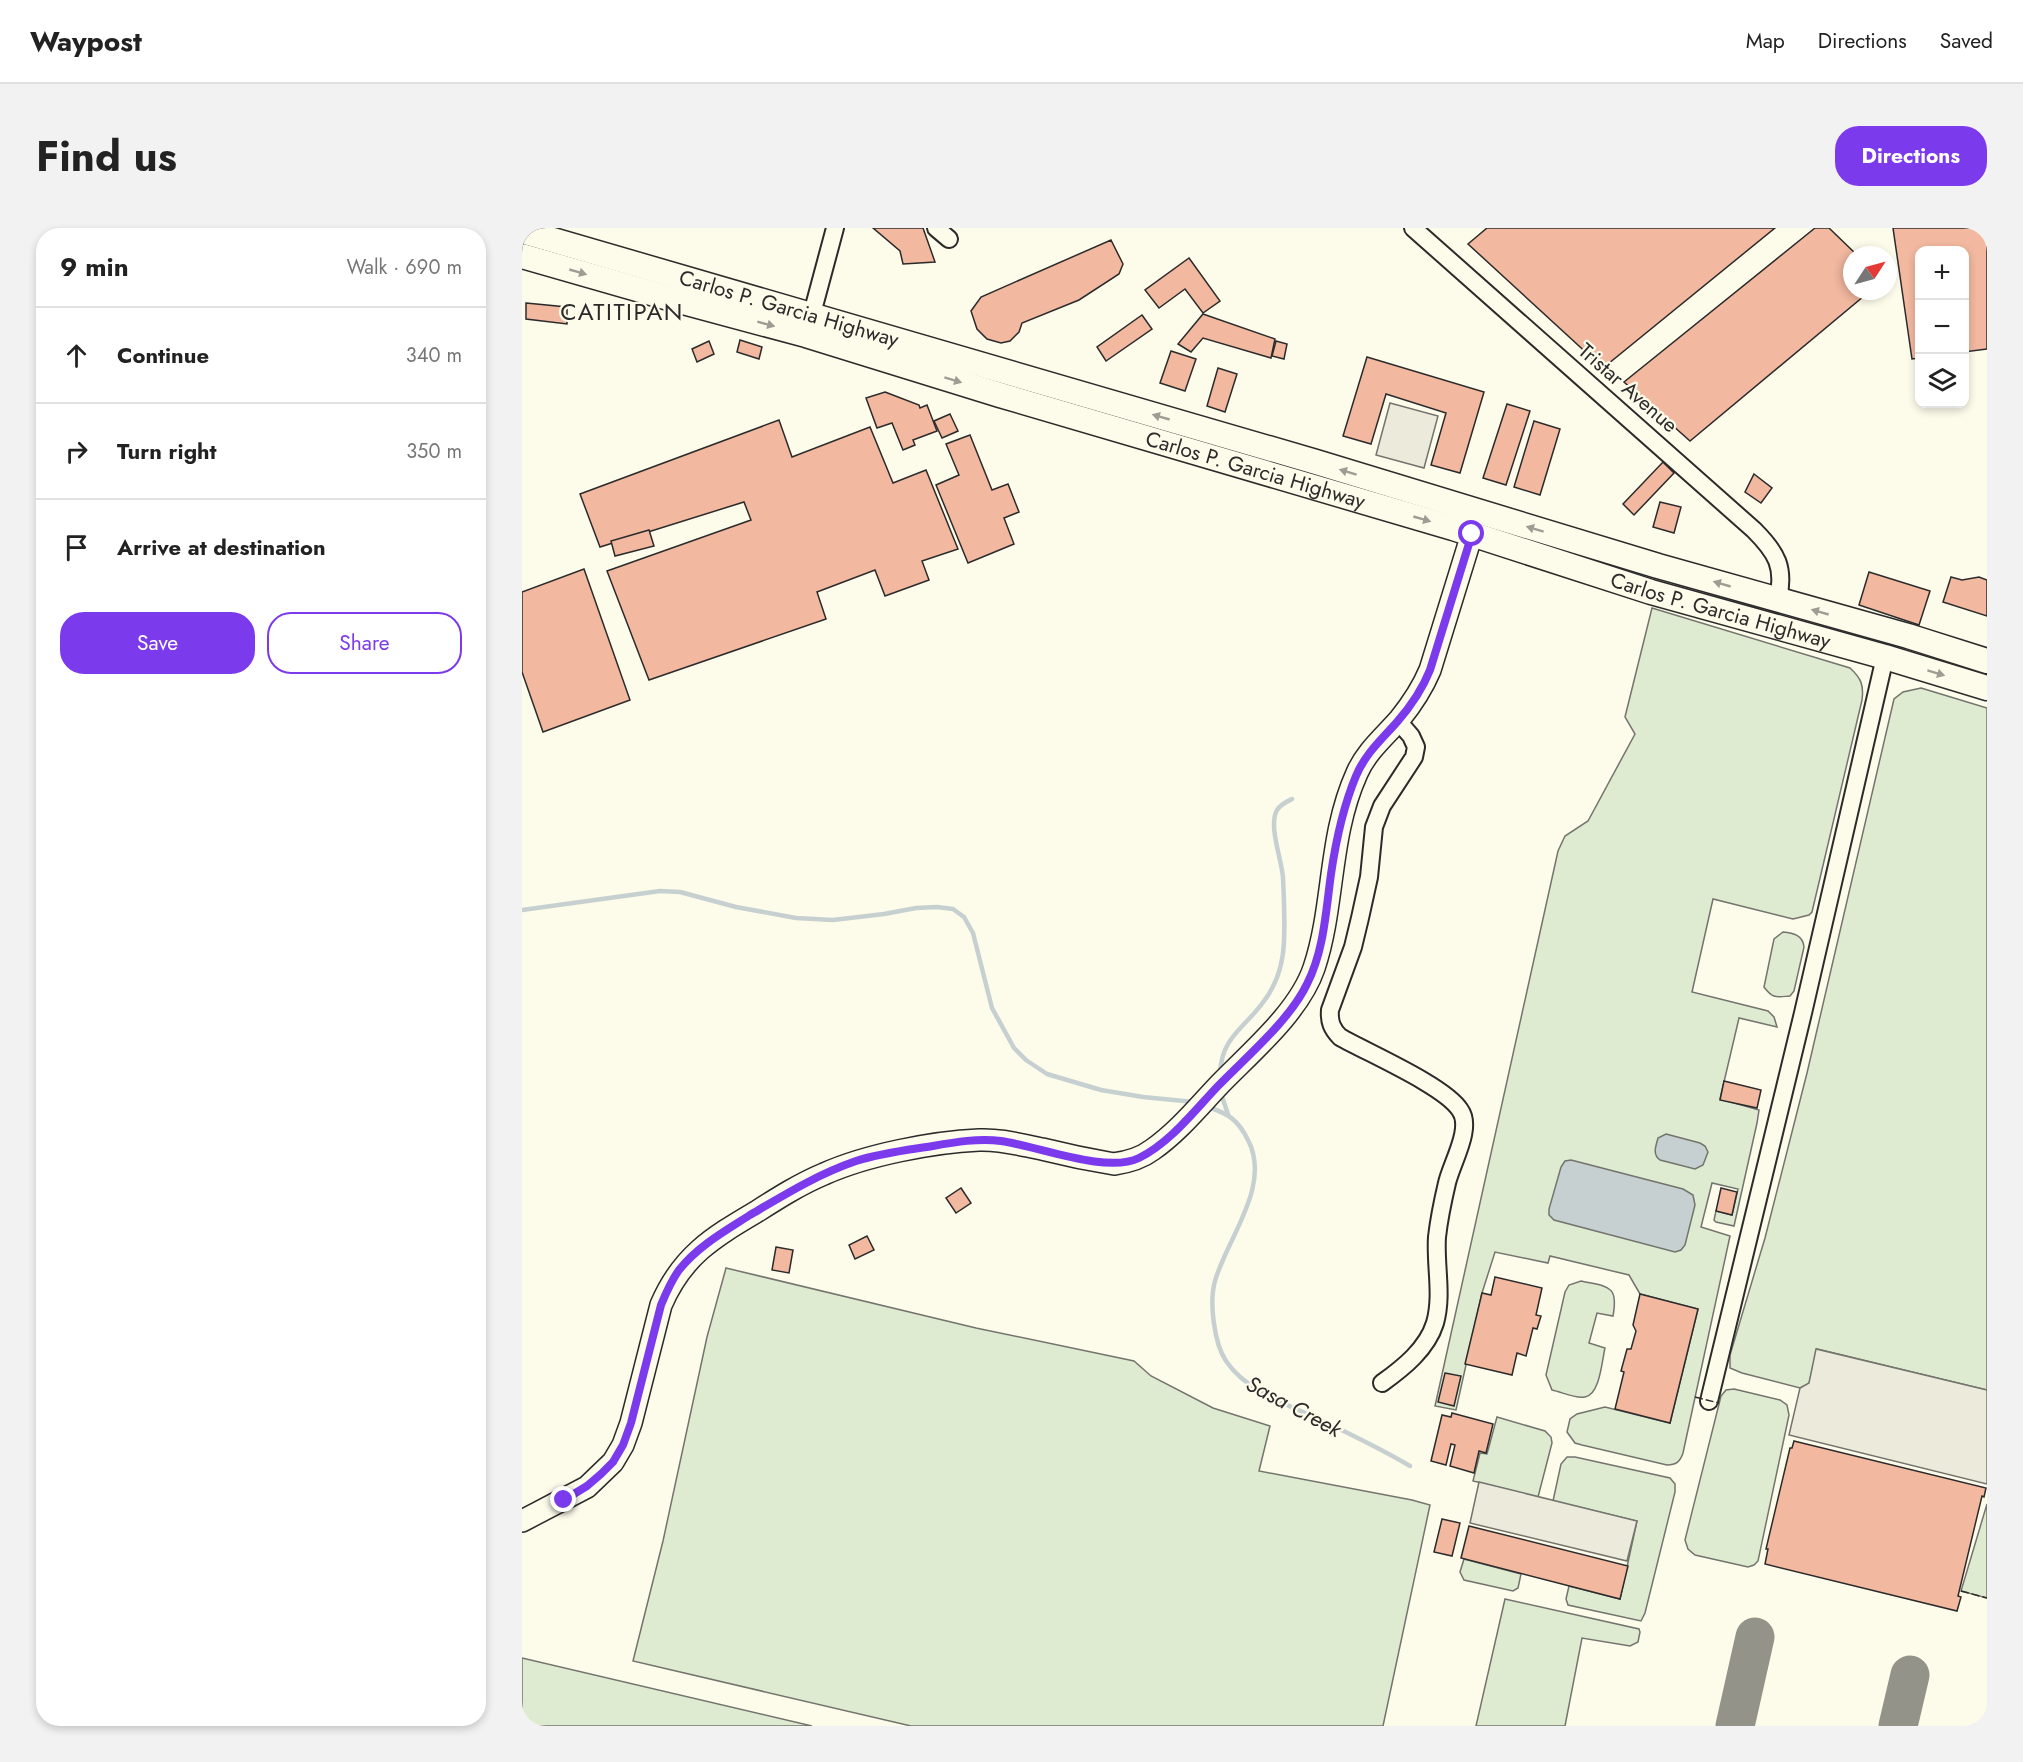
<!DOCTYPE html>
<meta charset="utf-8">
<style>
body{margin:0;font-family:Jost,sans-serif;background:#f2f2f2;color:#222}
.controls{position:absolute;right:18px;top:18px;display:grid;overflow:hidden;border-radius:12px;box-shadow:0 3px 9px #0003}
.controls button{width:54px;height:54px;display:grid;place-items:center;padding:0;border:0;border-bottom:2px solid #e0e0e0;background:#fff;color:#222;font:30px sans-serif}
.compass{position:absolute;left:1321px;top:18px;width:54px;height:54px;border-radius:50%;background:#fff;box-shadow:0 3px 9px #0003;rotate:54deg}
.stop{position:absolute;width:18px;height:18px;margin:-14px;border:4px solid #7c3aed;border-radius:50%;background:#fff}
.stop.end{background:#7c3aed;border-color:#fff;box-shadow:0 2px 6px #0008}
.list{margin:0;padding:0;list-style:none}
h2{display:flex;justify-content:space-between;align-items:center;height:78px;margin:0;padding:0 24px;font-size:26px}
h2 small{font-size:20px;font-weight:400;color:#767676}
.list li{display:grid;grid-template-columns:39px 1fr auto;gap:18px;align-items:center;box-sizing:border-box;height:96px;padding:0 24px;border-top:2px solid #e0e0e0}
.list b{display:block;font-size:22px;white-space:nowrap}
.list em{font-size:20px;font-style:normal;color:#767676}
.actions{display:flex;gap:12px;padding:18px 24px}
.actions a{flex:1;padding:14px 0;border:2px solid #7c3aed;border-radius:24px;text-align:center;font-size:21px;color:#7c3aed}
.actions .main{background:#7c3aed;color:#fff}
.icon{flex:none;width:33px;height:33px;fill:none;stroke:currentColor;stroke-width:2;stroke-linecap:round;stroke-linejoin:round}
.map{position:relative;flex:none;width:1465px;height:1498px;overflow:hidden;border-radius:24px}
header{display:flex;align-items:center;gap:36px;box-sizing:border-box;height:84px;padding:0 30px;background:#fff;border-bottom:2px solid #e0e0e0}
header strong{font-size:28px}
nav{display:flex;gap:33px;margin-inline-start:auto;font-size:21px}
.intro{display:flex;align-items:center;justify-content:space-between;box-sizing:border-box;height:144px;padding:0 36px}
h1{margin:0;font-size:42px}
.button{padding:15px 27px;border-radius:24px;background:#7c3aed;color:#fff;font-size:21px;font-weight:700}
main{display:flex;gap:36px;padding:0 36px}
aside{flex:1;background:#fff;border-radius:24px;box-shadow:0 3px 9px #0003}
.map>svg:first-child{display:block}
.green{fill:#deebd1;stroke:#74746e;stroke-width:1.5}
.parking{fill:#eceadb;stroke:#74746e;stroke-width:1.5}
.water{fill:#c7d0d0;stroke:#74746e;stroke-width:1.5}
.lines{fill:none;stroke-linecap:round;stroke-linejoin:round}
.stream{stroke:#c7d0d0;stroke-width:4.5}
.taxiway{stroke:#94938a;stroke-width:39}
.building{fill:#f2b8a0;stroke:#2b2b2b;stroke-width:1.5}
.minor-casing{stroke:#2b2b2b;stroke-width:20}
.major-casing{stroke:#2b2b2b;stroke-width:24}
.highway-casing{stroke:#2b2b2b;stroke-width:27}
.minor{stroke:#fdfbea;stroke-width:16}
.major{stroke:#fdfbea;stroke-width:21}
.highway{stroke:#fdfbea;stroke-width:24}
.fence{stroke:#2b2b2b;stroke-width:1.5;stroke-dasharray:8 3;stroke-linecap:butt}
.oneway{fill:#9e9d94}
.route{stroke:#7c3aed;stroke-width:8}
.labels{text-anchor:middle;stroke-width:4.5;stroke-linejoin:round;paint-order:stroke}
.street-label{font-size:21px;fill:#2b2b2b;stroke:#fdfbea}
.water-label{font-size:22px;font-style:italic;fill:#2b2b2b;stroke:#fdfbea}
.quarter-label{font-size:24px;letter-spacing:1.5px;fill:#2b2b2b;stroke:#fdfbea}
</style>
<header>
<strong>Waypost</strong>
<nav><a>Map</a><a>Directions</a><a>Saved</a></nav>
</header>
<div class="intro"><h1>Find us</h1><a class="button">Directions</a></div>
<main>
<aside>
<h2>9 min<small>Walk · 690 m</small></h2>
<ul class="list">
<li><svg class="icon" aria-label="ahead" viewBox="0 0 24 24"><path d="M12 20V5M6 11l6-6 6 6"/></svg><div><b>Continue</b></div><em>340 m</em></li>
<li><svg class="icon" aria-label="right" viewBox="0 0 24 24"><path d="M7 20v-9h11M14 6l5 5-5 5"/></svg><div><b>Turn right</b></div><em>350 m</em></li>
<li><svg class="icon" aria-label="arrive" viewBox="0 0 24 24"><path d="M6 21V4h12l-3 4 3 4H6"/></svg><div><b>Arrive at destination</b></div></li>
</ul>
<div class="actions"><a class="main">Save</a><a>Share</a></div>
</aside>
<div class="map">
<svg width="1465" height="1498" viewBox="0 0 1465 1498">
<rect width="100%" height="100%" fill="#fdfbea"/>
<g class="green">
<path d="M 1130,380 L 1328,440 C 1339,450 1342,457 1340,472 L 1290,684 L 1287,687 L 1271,691 L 1191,671 L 1170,764 L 1246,783 L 1252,789 L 1255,799 L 1217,790 L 1198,871 L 1237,882 L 1235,895 L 1212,998 L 1194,994 L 1192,992 L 1194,983 L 1210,987 L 1216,961 L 1190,955 L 1179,999 L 1208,1008 L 1161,1225 C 1158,1234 1154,1237 1145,1237 L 1060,1217 L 1053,1215 L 1045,1204 L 1048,1191 L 1055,1186 L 1083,1179 L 1148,1195 L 1176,1081 L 1118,1066 L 1107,1047 L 1028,1028 L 1026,1035 L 973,1024 L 960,1065 L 934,1182 L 913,1178 L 1036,623 L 1043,608 L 1066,593 L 1113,506 L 1103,489 Z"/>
<path d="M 1399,460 L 1465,480 L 1465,1162 L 1295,1121 L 1287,1156 L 1278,1160 L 1220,1145 L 1208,1140 L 1208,1127 L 1243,1010 L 1285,845 L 1372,471 L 1381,464 Z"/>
<path d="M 1261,704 C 1271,705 1281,707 1282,719 L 1272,763 L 1268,768 C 1254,769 1251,771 1242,759 L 1252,711 Z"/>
<path d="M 204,1040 L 454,1100 L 612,1133 L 629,1148 L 691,1180 L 748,1198 L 737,1243 L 890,1272 L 908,1277 L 861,1498 L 389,1498 L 111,1433 L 141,1313 L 185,1109 Z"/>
<path d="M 1059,1053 C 1085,1059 1097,1056 1091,1088 L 1075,1085 L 1067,1115 L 1083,1120 C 1080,1132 1078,1167 1063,1169 C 1053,1171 1040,1164 1030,1162 L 1024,1147 L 1043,1064 L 1047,1057 Z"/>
<path d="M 1212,1161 L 1258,1172 L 1265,1177 L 1267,1187 L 1236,1333 L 1232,1337 L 1226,1339 L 1173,1327 L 1166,1321 L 1163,1312 L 1199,1168 L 1204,1162 Z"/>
<path d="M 975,1189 L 1023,1203 L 1029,1209 L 1030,1215 L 1016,1269 L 951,1253 L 958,1225 L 965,1226 Z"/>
<path d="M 1045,1229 L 1053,1229 L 1148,1250 L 1153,1256 L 1153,1264 L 1123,1385 L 1119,1393 L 1046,1377 L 1044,1371 L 1047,1358 L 1098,1371 L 1115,1293 L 1031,1273 L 1039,1236 Z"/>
<path d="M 1465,1276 L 1465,1370 L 1439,1363 Z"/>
<path d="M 942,1331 L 999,1346 L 996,1360 L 991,1363 L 942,1352 L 938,1344 Z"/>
<path d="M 983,1371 L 1117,1401 L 1118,1404 L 1116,1414 L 1108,1418 L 1060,1410 L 1043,1498 L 954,1498 Z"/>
<path d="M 0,1430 L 290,1498 L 0,1498 Z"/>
</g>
<g class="parking">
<path d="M 868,175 L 916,188 L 902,240 L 854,227 Z"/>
<path d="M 1294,1121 L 1465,1162 L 1465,1256 L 1267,1207 L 1278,1160 L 1287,1155 Z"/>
<path d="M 957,1254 L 1115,1293 L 1105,1333 L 948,1295 Z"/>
</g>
<g class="water">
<path d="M 1144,906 L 1178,915 L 1183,918 L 1186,924 L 1181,937 L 1173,941 L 1138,932 C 1130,926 1134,918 1136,910 Z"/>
<path d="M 1049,932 L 1161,961 L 1171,967 L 1173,977 L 1163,1017 L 1159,1022 L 1153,1024 L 1032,992 L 1027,987 L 1027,981 L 1039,939 L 1043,933 Z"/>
</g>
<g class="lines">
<g class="stream">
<path d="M 0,682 L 138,663 L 158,664 L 214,679 L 274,690 L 311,692 L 362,686 L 394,680 L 415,679 L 431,681 L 442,689 L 451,705 L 470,780 L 492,820 L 504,832 L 525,846 L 579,862 L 621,869 L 672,874"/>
<path d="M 698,845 C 700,808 723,800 742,773 C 755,756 761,735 762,714 C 763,693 762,670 761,650 C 760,632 746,598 755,582 C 759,576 764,574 770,571"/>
<path d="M 699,866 L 706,886"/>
<path d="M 686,879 C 707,886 716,892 726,912 C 750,958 705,1010 693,1053 C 687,1074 692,1115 704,1133 C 725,1164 767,1177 799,1192 C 830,1207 860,1221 888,1238"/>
</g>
<g class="taxiway">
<path d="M 1213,1498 L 1233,1409"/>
<path d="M 1376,1498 L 1388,1447"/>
</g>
</g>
<g class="building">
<path d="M 351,0 L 401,0 L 413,34 L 381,36 L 378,23 Z"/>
<path d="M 965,0 L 1253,0 L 1081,140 L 946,16 Z"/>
<path d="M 1293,0 L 1307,0 L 1335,27 L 1330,27 L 1330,63 L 1348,63 L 1168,213 L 1102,154 Z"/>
<path d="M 1371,0 L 1465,0 L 1465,121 L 1442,124 L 1442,22 L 1398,22 L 1398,130 L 1390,131 Z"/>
<path d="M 589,12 L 601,36 L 597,46 L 557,72 L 500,95 L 497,104 L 488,113 L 479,115 L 465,111 L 455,101 L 449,83 L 459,69 Z"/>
<path d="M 667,30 L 698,73 L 681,85 L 663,61 L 637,80 L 623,62 Z"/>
<path d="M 4,75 L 45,79 L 45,96 L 4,91 Z"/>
<path d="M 681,86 L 753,111 L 749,130 L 681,110 L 669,124 L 656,116 Z"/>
<path d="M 620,87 L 630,101 L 584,133 L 575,119 Z"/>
<path d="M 218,112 L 240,119 L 237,131 L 215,124 Z"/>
<path d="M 187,113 L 192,126 L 175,134 L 170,121 Z"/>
<path d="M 754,113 L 765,116 L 762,131 L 750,128 Z"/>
<path d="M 649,123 L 674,131 L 663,163 L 638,155 Z"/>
<path d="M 845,129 L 962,164 L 938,245 L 909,237 L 924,185 L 864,166 L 849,216 L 821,208 Z"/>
<path d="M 696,140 L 715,146 L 703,184 L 685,178 Z"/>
<path d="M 363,164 L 397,177 L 398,180 L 405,177 L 415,203 L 391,212 L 393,217 L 381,222 L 370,195 L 355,200 L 344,170 Z"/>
<path d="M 985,176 L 1008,183 L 984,257 L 961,250 Z"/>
<path d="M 428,186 L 436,203 L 420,210 L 412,193 Z"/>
<path d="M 257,192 L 270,229 L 348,199 L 371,255 L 404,242 L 436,321 L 400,333 L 407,352 L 363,368 L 353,342 L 295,364 L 304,391 L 127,452 L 85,343 L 229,292 L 222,274 L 78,319 L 58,266 Z"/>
<path d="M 1012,193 L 1038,201 L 1018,267 L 992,259 Z"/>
<path d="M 448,207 L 470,262 L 486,256 L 497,284 L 482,290 L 492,316 L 446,335 L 414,257 L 437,247 L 424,216 Z"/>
<path d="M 1141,234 L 1152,245 L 1112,287 L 1101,276 Z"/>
<path d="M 1232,246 L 1250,260 L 1239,275 L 1223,264 Z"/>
<path d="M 1138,274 L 1159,279 L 1152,305 L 1131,299 Z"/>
<path d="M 127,302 L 132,318 L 93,328 L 89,313 Z"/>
<path d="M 62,341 L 108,472 L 21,504 L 0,444 L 0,364 Z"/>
<path d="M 1347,344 L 1408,363 L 1397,397 L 1337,377 Z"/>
<path d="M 1429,349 L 1440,352 L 1457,349 L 1465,352 L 1465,388 L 1421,374 Z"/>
<path d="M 1202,853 L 1239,862 L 1235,880 L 1198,872 Z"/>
<path d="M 439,960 L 449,975 L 434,985 L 424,970 Z"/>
<path d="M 1199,960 L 1215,964 L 1210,987 L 1194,983 Z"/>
<path d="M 345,1008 L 352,1022 L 333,1031 L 327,1017 Z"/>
<path d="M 254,1019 L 271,1022 L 267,1045 L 250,1042 Z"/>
<path d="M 973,1049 L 1020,1060 L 1014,1087 L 1019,1088 L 1015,1101 L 1011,1100 L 1004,1128 L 995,1125 L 990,1147 L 943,1136 L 960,1065 L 969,1067 Z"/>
<path d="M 1118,1066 L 1176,1081 L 1148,1195 L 1093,1181 L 1102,1144 L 1099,1143 L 1105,1121 L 1109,1121 L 1114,1103 L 1111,1097 Z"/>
<path d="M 923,1145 L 939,1148 L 932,1178 L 916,1174 Z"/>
<path d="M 930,1185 L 971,1196 L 964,1225 L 957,1223 L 952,1245 L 928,1238 L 933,1217 L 929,1216 L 924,1237 L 909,1233 L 920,1187 L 929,1189 Z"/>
<path d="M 1272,1213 L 1464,1260 L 1462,1269 L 1460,1268 L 1436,1368 L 1439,1369 L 1435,1383 L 1243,1336 L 1246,1321 L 1244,1321 L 1268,1220 L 1270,1220 Z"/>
<path d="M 920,1291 L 938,1295 L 930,1328 L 912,1324 Z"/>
<path d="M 947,1298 L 1106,1338 L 1098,1371 L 939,1330 Z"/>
</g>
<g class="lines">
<g class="minor-casing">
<g id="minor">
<path d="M 414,0 L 427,11"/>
<path d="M 891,0 L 1232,302 C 1255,325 1263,339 1256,372"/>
<path d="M 287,97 L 313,0"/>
<path d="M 860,1155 C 881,1140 905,1121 913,1095 C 921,1067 913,1037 915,1009 C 917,991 921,972 925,955 C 930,934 951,900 938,882 C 923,858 846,825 818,809 C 810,801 807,794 808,782 L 831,719 L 838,690 L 847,649 L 852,599 L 860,578 L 892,529 L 894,519 L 889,508 L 876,493"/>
<path d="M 1187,1173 L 1281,785 L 1363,429"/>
</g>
</g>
<g class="major-casing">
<path id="major" d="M 0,1293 L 65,1259 L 91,1234 L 101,1217 L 109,1195 L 139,1077 C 160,1028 190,1010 234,984 C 256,970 278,956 302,946 C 344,927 411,914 457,912 C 479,911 499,917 520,921 C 544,927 568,932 592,936 C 606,934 618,931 630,922 C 656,904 677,878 698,856 C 730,823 777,784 792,740 C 813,677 806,609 835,545 C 844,524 862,509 877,492 C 890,476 900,461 908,442 L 950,306"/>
</g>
<g class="highway-casing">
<g id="highway">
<path id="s1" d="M 0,3 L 794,234 L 1136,338 L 1386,408 L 1465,433"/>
<path id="s2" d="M 0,28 L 150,71 L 284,107 L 478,167 L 931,300 L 1129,364 L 1363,429 L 1465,460"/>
</g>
</g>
<use href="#minor" class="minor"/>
<use href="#major" class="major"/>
<use href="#highway" class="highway"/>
<g class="fence">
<path d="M 1173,1169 L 1197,1175"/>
<path d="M 1439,1363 L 1465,1370"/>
</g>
</g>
<defs><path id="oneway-solid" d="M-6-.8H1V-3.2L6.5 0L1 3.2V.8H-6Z" transform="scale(1.5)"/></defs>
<g class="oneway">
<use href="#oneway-solid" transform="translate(56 44) rotate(16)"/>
<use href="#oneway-solid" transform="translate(244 96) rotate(15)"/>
<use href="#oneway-solid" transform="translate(431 152) rotate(17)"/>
<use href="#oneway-solid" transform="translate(639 189) rotate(-164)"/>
<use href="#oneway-solid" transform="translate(826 244) rotate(-163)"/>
<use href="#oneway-solid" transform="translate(900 291) rotate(16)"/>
<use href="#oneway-solid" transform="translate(1013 301) rotate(-163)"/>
<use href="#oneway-solid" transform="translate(1200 356) rotate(-164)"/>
<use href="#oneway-solid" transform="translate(1298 384) rotate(-164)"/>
<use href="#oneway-solid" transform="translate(1414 445) rotate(17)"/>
</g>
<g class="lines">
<path class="route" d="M 42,1272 L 65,1258 L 79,1246 L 91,1234 L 101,1217 L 109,1195 L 139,1077 C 144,1065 149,1053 157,1042 C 176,1018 203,1003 228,987 C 262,967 296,946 334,933 C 359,925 386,922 411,918 C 433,914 457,910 479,913 C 516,918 584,946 617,930 C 648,915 673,882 696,858 C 724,829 768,792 785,756 C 802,723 804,682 809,646 C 814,612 821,579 834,548 C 843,526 860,511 875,494 C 889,478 900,462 908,442 L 950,306"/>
</g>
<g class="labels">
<g class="street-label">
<text dy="7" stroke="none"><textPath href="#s1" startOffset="278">Carlos P. Garcia Highway</textPath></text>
<text transform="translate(1106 160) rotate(41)" y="7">Tristar Avenue</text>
<text dy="7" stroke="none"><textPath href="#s2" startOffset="764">Carlos P. Garcia Highway</textPath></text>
<text dy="7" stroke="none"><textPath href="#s2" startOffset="1250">Carlos P. Garcia Highway</textPath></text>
</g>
<g class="water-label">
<text transform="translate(772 1178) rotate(28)" y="8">Sasa Creek</text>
</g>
<g class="quarter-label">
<text x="100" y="92">CATITIPAN</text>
</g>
</g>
</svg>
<div class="controls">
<button>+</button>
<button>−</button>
<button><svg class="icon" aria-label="layers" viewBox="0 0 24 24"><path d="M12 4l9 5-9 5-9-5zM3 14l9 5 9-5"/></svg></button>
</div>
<svg class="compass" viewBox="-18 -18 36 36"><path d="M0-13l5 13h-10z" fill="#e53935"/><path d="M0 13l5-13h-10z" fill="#767676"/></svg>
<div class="stop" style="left:950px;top:306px"></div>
<div class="stop end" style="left:42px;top:1272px"></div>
</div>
</main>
